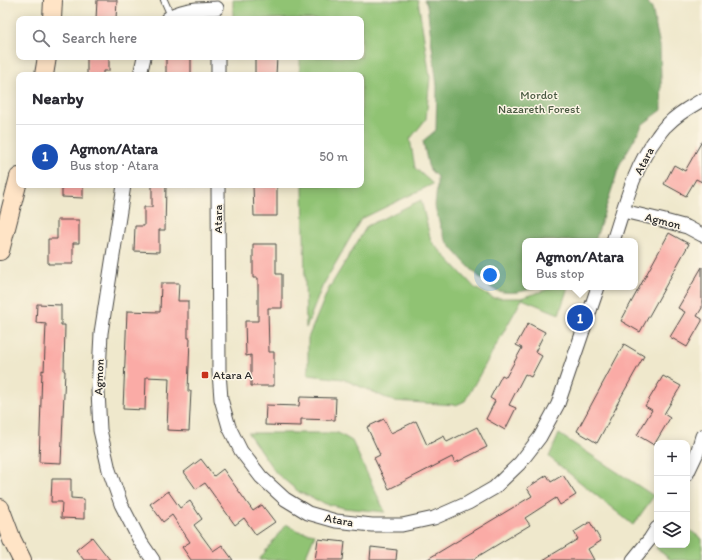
<!DOCTYPE html>
<meta charset="utf-8">
<style>
body{margin:0;font-family:Itim,sans-serif;background:#f2f2f3;color:#2b2b33}
.controls{position:absolute;right:12px;bottom:12px;display:grid;overflow:hidden;border-radius:8px;box-shadow:0 2px 10px #0003}
.controls button{width:36px;height:36px;display:grid;place-items:center;padding:0;border:0;border-bottom:1px solid #e1e1e2;background:#fff;color:#2b2b33;font:20px sans-serif}
.you{position:absolute;left:490px;top:275px;width:14px;height:14px;margin:-10px;border:3px solid #fff;border-radius:50%;background:#1a73e8;box-shadow:0 0 0 6px #1a73e833}
.badge{display:grid;place-items:center;width:26px;height:26px;border-radius:50%;background:#ea580c;color:#fff;font-size:13px;font-weight:700}
.pin{position:absolute;translate:-50% -50%;border:2px solid #fff;box-shadow:0 1px 4px #0006}
.popup{position:absolute;left:522px;top:238px;width:116px;height:52px;box-sizing:border-box;display:grid;place-content:center;border-radius:8px;background:#fff;filter:drop-shadow(0 1px 3px #0005);font-size:13px;white-space:nowrap;color:#7c7c81}
.popup b{font-size:15px;color:#2b2b33}
.popup::after{content:'';position:absolute;left:50%;top:100%;margin-left:-8px;border:8px solid transparent;border-top-color:#fff}
.list{margin:0;padding:0;list-style:none}
h2{display:flex;justify-content:space-between;align-items:center;height:52px;margin:0;padding:0 16px;font-size:17px}
h2 small{font-size:13px;font-weight:400;color:#7c7c81}
.list li{display:grid;grid-template-columns:26px 1fr auto;gap:12px;align-items:center;box-sizing:border-box;height:64px;padding:0 16px;border-top:1px solid #e1e1e2}
.list b{display:block;font-size:15px;white-space:nowrap}
.list p{margin:0;font-size:13px;white-space:nowrap;color:#7c7c81}
.list em{font-size:13px;font-style:normal;color:#7c7c81}
.icon{flex:none;width:22px;height:22px;fill:none;stroke:currentColor;stroke-width:2;stroke-linecap:round;stroke-linejoin:round}
.map{position:relative;flex:none;width:702px;height:560px;overflow:hidden}
.search{position:absolute;background:#fff;box-shadow:0 2px 10px #0003;left:16px;top:16px;width:348px;height:44px;display:flex;align-items:center;gap:10px;box-sizing:border-box;padding:0 14px;border-radius:8px;color:#7c7c81;font-size:15px}
.panel{position:absolute;background:#fff;box-shadow:0 2px 10px #0003;left:16px;top:72px;width:348px;height:116px;border-radius:8px}
.map>svg:first-child{display:block}
.green{fill:#90c373;stroke:#5e774f}
.forest{fill:#74a965;stroke:#506a48}
.building{fill:#faaba6}
.lines{fill:none;stroke-linecap:round;stroke-linejoin:round}
.lane-casing{stroke:#484743;stroke-width:8}
.street-casing{stroke:#484743;stroke-width:15}
.secondary-casing{stroke:#484743;stroke-width:20}
.lane{stroke:#fff;stroke-width:6}
.street{stroke:#fff;stroke-width:13}
.secondary{stroke:#ffe4c6;stroke-width:18}
.poi-dot{fill:#c8321e;stroke:#fcf5e5;stroke-width:1.5}
.labels{text-anchor:middle;stroke-width:3;stroke-linejoin:round;paint-order:stroke}
.park-label{font-size:12px;fill:#495941;stroke:#fcf5e5}
.street-label{font-size:12px;fill:#2b2b2b;stroke:#fcf5e5}
.poi-label{font-size:12px;fill:#2b2b2b;stroke:#fcf5e5;text-anchor:start}
</style>
<div class="map">
<svg width="702" height="560" viewBox="0 0 702 560">
<rect width="100%" height="100%" fill="#fcf5e5"/>
<filter id="ink" filterUnits="userSpaceOnUse"><feTurbulence type="fractalNoise" baseFrequency=".025" numOctaves="2"/><feDisplacementMap in="SourceGraphic" scale="8" xChannelSelector="R" yChannelSelector="G"/><feConvolveMatrix kernelMatrix="1 2 1 2 8 2 1 2 1" color-interpolation-filters="sRGB"/></filter>
<filter id="wash" filterUnits="userSpaceOnUse"><feTurbulence type="fractalNoise" baseFrequency=".012" numOctaves="4" result="noise"/><feDisplacementMap in="SourceGraphic" scale="16" xChannelSelector="R" yChannelSelector="G"/><feGaussianBlur stdDeviation="0.9" result="paint"/><feColorMatrix in="noise" values="0 0 0 0 0 0 0 0 0 0 0 0 0 0 0 0 0 1.4 0 .05"/><feComposite in="paint" operator="in"/></filter>
<g filter="url(#wash)">
<rect width="100%" height="100%" fill="#efe8cc"/>
<g class="green">
<path d="M 233,0 L 418,0 L 430,77 L 426,119 L 410,139 L 415,168 L 433,184 L 361,219 L 322,287 L 306,328 L 303,185 L 361,185 L 361,75 L 300,75 L 300,57 L 361,57 L 361,19 L 233,19 Z"/>
<path d="M 421,200 L 431,241 L 475,288 L 493,298 L 521,298 L 555,287 L 568,287 L 559,314 L 522,299 L 465,401 L 456,405 L 393,401 L 343,379 L 308,375 L 308,338 L 328,290 L 367,226 Z"/>
<path d="M 248,433 L 338,433 L 352,441 L 385,512 L 344,508 L 326,504 L 299,492 L 276,473 Z"/>
<path d="M 559,434 L 654,496 L 633,525 L 549,457 Z"/>
<path d="M 286,524 L 298,531 L 315,534 L 304,560 L 259,560 Z"/>
<path d="M 687,528 L 702,539 L 702,560 L 671,560 L 656,548 L 659,545 L 687,545 Z"/>
</g>
<path class="forest" d="M 424,0 L 646,0 L 652,8 L 660,46 L 662,110 L 643,124 L 620,164 L 595,241 L 525,241 L 525,287 L 536,287 C 523,292 509,295 495,290 C 487,287 450,248 446,240 C 442,233 438,218 436,211 C 434,205 436,201 436,196 C 437,190 437,183 437,177 L 430,170 L 428,165 L 423,141 L 436,130 L 437,86 L 427,5 Z"/>
<g id="blocks">
<g class="building">
<path d="M 97,0 L 117,0 L 116,19 L 96,19 Z"/>
<path d="M 87,57 L 109,57 L 109,71 L 103,71 L 103,75 L 87,75 Z"/>
<rect x="166" y="57" width="25" height="18"/>
<path d="M 255,57 L 277,57 L 276,75 L 255,75 Z"/>
<path d="M 702,141 L 702,182 L 696,179 L 686,196 L 664,184 L 674,165 L 685,171 Z"/>
<path d="M 62,185 L 83,185 L 83,198 L 62,197 Z"/>
<path d="M 152,185 L 166,185 L 165,230 L 159,230 L 159,252 L 134,251 L 135,226 L 144,226 L 144,207 L 152,207 Z"/>
<path d="M 253,185 L 277,185 L 277,216 L 254,216 Z"/>
<path d="M 57,220 L 79,220 L 79,243 L 73,243 L 73,264 L 48,264 L 48,239 L 57,239 Z"/>
<path d="M 669,233 L 689,244 L 640,332 L 621,321 Z"/>
<path d="M 253,244 L 276,244 L 276,274 L 282,274 L 282,308 L 268,308 L 269,352 L 274,352 L 274,386 L 251,386 L 251,355 L 246,356 L 245,321 L 258,321 L 258,278 L 253,278 Z"/>
<path d="M 702,267 L 702,308 L 697,316 L 702,319 L 702,321 L 687,347 L 670,337 L 685,312 L 678,308 Z"/>
<path d="M 161,283 L 179,283 L 178,301 L 188,301 L 188,338 L 190,338 L 188,391 L 191,391 L 189,431 L 167,430 L 169,378 L 146,377 L 145,410 L 123,409 L 127,311 L 160,312 Z"/>
<path d="M 37,304 L 61,305 L 61,325 L 65,325 L 64,371 L 65,371 L 61,463 L 39,462 L 42,370 L 44,371 L 46,324 L 36,323 Z"/>
<path d="M 528,323 L 545,332 L 535,352 L 542,356 L 531,377 L 525,374 L 509,405 L 516,408 L 505,430 L 486,419 L 495,401 L 490,398 L 502,375 L 506,377 L 522,348 L 516,345 Z"/>
<path d="M 624,344 L 644,356 L 616,406 L 617,406 L 597,443 L 577,431 Z"/>
<path d="M 663,376 L 681,386 L 664,414 L 670,418 L 654,445 L 637,435 L 652,410 L 645,406 Z"/>
<path d="M 300,397 L 336,398 L 335,420 L 301,419 L 301,426 L 265,425 L 266,405 L 299,406 Z"/>
<path d="M 384,419 L 391,433 L 416,421 L 427,445 L 444,436 L 447,442 L 477,427 L 487,447 L 455,463 L 452,457 L 389,489 L 374,458 L 380,455 L 367,427 Z"/>
<path d="M 201,459 L 214,476 L 223,469 L 253,511 L 262,505 L 275,522 L 256,535 L 244,518 L 235,525 L 205,483 L 196,489 L 184,472 Z"/>
<path d="M 547,475 L 551,482 L 563,475 L 576,495 L 560,505 L 556,498 L 525,518 L 530,525 L 472,560 L 426,560 L 532,496 L 527,488 Z"/>
<path d="M 52,479 L 71,479 L 71,498 L 84,499 L 84,519 L 61,518 L 62,502 L 51,502 Z"/>
<path d="M 168,491 L 180,508 L 190,501 L 202,519 L 194,525 L 213,551 L 222,545 L 233,560 L 191,560 L 182,547 L 190,542 L 172,515 L 163,522 L 150,504 Z"/>
<path d="M 590,522 L 601,541 L 588,549 L 594,560 L 543,560 L 578,539 L 574,532 Z"/>
<path d="M 92,537 L 110,560 L 84,560 L 76,550 Z"/>
<path d="M 318,539 L 345,542 L 343,560 L 315,560 Z"/>
<path d="M 371,547 L 397,550 L 396,560 L 370,560 Z"/>
</g>
</g>
</g>
<g filter="url(#ink)">
<use href="#blocks" fill-opacity="0" stroke="#484743" stroke-width="1"/>
<g class="lines">
<g class="lane-casing">
<path id="lane" d="M 164,0 L 171,16"/>
</g>
<g class="street-casing">
<g id="street">
<path d="M 167,19 C 181,8 201,9 217,8"/>
<path d="M 218,57 L 218,75"/>
<path d="M 140,75 L 144,57"/>
<path d="M 124,185 L 101,333 L 98,391 L 100,430 L 109,470 L 121,504 L 140,541 L 153,560"/>
<path d="M 218,185 L 219,372 L 221,399 L 229,427 L 241,451 L 261,477 L 285,499 L 308,513 L 336,521 L 372,525 L 402,525 L 434,518 L 468,503 L 494,488 L 520,463 L 540,437 L 558,404 L 598,287"/>
<path d="M 623,211 L 661,220 L 687,227 L 702,235"/>
<path d="M 613,241 C 625,205 634,167 657,137 C 660,133 663,128 667,125 C 677,114 690,107 702,100"/>
<path d="M 687,474 L 697,453 L 702,436"/>
<path d="M 633,560 L 650,539 L 657,528"/>
</g>
</g>
<g class="secondary-casing">
<g id="secondary">
<path d="M 52,19 L 53,0"/>
<path d="M 44,75 L 47,57"/>
<path d="M 0,251 L 19,177"/>
<path d="M 0,508 L 12,540 L 22,560"/>
</g>
</g>
<use href="#lane" class="lane"/>
<use href="#street" class="street"/>
<use href="#secondary" class="secondary"/>
</g>
</g>
<rect class="poi-dot" x="201" y="371" width="8" height="8" rx="2"/>
<g class="labels">
<g class="park-label">
<text x="539" y="99">Mordot<tspan x="539" dy="14">Nazareth Forest</tspan></text>
</g>
<g class="street-label">
<text transform="translate(644 161) rotate(-63)" y="4">Atara</text>
<text transform="translate(218 219) rotate(-90)" y="4">Atara</text>
<text transform="translate(663 221) rotate(14)" y="4">Agmon</text>
<text transform="translate(99 377) rotate(-88)" y="4">Agmon</text>
<text transform="translate(339 520) rotate(10)" y="4">Atara</text>
</g>
<g class="poi-label">
<text x="213" y="379">Atara A</text>
</g>
</g>
</svg>
<div class="controls">
<button>+</button>
<button>−</button>
<button><svg class="icon" aria-label="layers" viewBox="0 0 24 24"><path d="M12 4l9 5-9 5-9-5zM3 14l9 5 9-5"/></svg></button>
</div>
<div class="you"></div>
<div class="pin badge" style="left:580px;top:318px;background:#1a4fb4">1</div>
<div class="popup"><b>Agmon/Atara</b>Bus stop</div>
<div class="search"><svg class="icon" aria-label="search" viewBox="0 0 24 24"><circle cx="10" cy="10" r="6"/><path d="M15 15l6 6"/></svg>Search here</div>
<section class="panel">
<h2>Nearby<small></small></h2>
<ul class="list">
<li><span class="badge" style="background:#1a4fb4">1</span><div><b>Agmon/Atara</b><p>Bus stop · Atara</p></div><em>50 m</em></li>
</ul>
</section>
</div>
